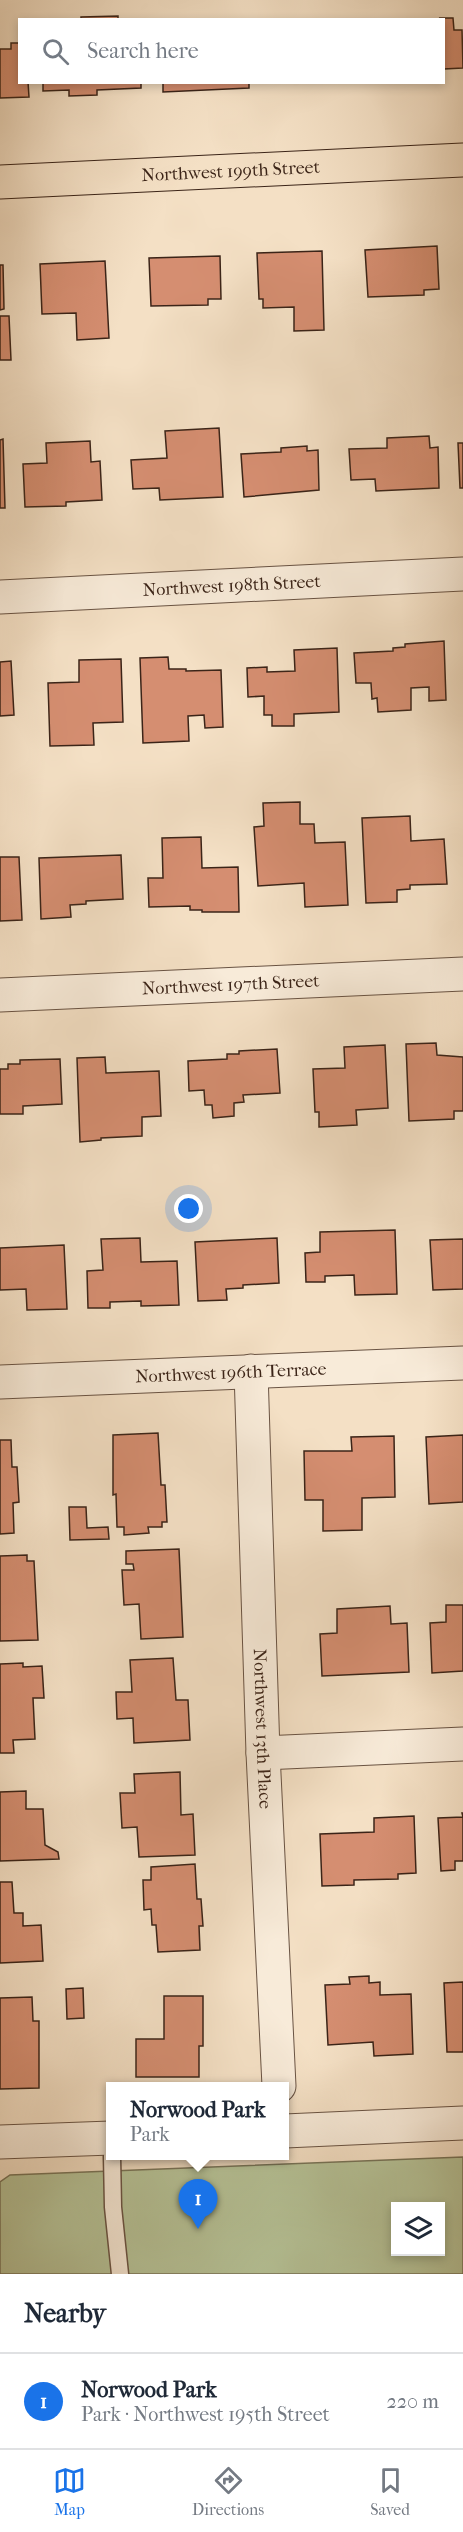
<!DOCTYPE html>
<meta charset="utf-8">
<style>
body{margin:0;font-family:"IM FELL French Canon",serif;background:#f6f6f7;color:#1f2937}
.controls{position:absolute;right:18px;bottom:18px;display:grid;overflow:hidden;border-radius:0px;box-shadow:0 3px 9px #0003}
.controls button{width:54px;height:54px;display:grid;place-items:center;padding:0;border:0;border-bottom:2px solid #e0e1e3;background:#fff;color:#1f2937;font:30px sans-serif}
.you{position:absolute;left:189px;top:1209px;width:21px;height:21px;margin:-15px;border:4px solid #fff;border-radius:50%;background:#1a73e8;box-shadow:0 0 0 9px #1a73e833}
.badge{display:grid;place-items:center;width:39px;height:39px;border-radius:50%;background:#1a73e8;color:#fff;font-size:20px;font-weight:700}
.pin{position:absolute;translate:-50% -50px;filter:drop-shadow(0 2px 3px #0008)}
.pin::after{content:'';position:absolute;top:32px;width:21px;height:18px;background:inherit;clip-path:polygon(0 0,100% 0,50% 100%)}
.popup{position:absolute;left:106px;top:2082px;width:183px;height:78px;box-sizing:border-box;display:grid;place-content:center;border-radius:0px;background:#fff;filter:drop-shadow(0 2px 4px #0005);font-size:20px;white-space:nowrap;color:#747a83}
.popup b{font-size:22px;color:#1f2937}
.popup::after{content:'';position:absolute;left:50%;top:100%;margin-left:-12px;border:12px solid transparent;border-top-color:#fff}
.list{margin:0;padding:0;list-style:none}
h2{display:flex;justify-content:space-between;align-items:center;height:78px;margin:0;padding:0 24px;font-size:26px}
h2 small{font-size:20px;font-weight:400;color:#747a83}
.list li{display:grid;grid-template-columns:39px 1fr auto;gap:18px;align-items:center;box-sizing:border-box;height:96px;padding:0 24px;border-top:2px solid #e0e1e3}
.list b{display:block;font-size:22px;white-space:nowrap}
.list p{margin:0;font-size:20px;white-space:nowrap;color:#747a83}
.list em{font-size:20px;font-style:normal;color:#747a83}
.icon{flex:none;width:33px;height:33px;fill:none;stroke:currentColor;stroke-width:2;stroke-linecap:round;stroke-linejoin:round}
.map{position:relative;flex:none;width:463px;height:2274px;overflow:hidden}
.search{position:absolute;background:#fff;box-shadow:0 3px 9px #0003;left:18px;right:18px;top:18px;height:66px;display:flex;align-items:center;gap:15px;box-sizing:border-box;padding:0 21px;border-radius:0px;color:#747a83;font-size:22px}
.sheet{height:174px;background:#fff}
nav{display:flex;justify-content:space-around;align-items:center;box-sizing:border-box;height:84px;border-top:2px solid #e0e1e3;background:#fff;font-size:16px;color:#747a83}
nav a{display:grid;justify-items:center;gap:3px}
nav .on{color:#1a73e8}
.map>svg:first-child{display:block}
.park{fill:#b6c398;stroke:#787458;stroke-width:1.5;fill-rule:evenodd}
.building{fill:#d58e71;stroke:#3b2418;stroke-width:1.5}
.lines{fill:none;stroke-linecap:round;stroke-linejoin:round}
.lane-casing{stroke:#695343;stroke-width:19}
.street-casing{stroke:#695343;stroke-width:35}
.primary-casing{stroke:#3b2418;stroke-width:35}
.lane{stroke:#f8ebd9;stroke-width:16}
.street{stroke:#f8ebd9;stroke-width:33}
.primary{stroke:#f4e0c5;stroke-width:33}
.labels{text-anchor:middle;stroke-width:6;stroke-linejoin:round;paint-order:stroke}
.street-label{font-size:18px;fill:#3b2418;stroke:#f8ebd9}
</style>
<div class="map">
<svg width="463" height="2274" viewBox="0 0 463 2274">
<rect width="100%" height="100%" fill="#f4e0c5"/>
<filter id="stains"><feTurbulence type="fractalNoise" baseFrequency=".00333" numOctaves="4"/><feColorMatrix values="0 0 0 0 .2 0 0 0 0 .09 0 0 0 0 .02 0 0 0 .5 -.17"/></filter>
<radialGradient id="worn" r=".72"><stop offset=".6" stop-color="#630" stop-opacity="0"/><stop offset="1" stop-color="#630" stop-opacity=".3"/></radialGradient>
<path class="park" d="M 463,2157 L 463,2274 L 0,2274 L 0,2182 L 10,2175 ZM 396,2206 L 440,2206 L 440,2252 L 396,2252 Z"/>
<g class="building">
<path d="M 118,16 L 118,20 L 81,20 L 81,17 Z"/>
<path d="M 439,18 L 453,18 L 454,30 L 462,30 L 463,68 L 444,69 L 444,73 L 444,20 Z"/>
<path d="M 11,43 L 20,43 L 20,82 L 28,82 L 29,97 L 0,98 L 0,49 L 11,49 Z"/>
<path d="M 43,82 L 141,82 L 141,88 L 97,90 L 97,95 L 69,96 L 69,90 L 43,91 Z"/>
<path d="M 163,82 L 249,82 L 249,88 L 163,92 Z"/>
<path d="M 437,246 L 439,289 L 424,290 L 424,295 L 368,297 L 365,250 Z"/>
<path d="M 322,251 L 324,330 L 294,331 L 294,307 L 263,308 L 263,299 L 259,299 L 257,253 Z"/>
<path d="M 220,256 L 221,299 L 208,299 L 208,305 L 151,306 L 149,258 Z"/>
<path d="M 105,261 L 109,338 L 77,340 L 76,313 L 42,314 L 40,264 Z"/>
<path d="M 0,265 L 3,265 L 4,309 L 0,310 Z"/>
<path d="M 0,316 L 9,316 L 11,360 L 0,360 Z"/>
<path d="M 219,428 L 223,497 L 160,500 L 159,488 L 133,489 L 131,460 L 167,458 L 165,431 Z"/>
<path d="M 429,436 L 430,448 L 438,447 L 439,488 L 376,491 L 375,479 L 351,480 L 349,449 L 387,448 L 387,438 Z"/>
<path d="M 3,439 L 5,508 L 0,508 L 0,440 Z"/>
<path d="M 90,441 L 91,462 L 100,461 L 102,500 L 66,502 L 66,506 L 25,507 L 23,464 L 47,463 L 46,443 Z"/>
<path d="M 458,443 L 463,443 L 463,488 L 460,488 Z"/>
<path d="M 307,446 L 307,451 L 318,450 L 319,490 L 244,497 L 241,454 L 281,452 L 281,448 Z"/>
<path d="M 444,641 L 446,700 L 429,701 L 429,687 L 411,688 L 411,710 L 378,712 L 377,698 L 372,699 L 371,683 L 356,683 L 354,653 L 393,651 L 393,648 L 405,647 L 405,644 Z"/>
<path d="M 337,648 L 339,712 L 294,714 L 294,726 L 272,726 L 272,715 L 264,715 L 264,696 L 248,697 L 247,668 L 267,667 L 267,672 L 295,671 L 294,650 Z"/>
<path d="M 168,657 L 169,669 L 186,669 L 186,671 L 221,670 L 223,727 L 205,728 L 204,715 L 188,716 L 189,741 L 143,743 L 140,658 Z"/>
<path d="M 121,659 L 123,722 L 93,723 L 94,745 L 50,746 L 48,683 L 79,682 L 79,660 Z"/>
<path d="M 11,661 L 14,715 L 0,716 L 0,662 Z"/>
<path d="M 300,802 L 300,824 L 314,824 L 315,843 L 345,842 L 348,905 L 305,907 L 304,883 L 258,886 L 254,827 L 264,826 L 263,803 Z"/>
<path d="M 410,816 L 411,841 L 444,839 L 447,884 L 410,885 L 410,889 L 397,890 L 397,902 L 366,903 L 362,818 Z"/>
<path d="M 201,837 L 202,868 L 238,867 L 239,912 L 202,912 L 202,910 L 190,910 L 190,906 L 149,907 L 148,878 L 163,878 L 162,838 Z"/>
<path d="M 121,855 L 123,899 L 86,901 L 86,904 L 70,905 L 71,917 L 41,919 L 39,858 Z"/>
<path d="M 0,857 L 19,857 L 22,920 L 0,921 Z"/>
<path d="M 436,1043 L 437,1055 L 463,1057 L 463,1111 L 454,1111 L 454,1119 L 409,1121 L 406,1044 Z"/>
<path d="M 385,1045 L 388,1108 L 356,1110 L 357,1125 L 319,1127 L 319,1112 L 315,1112 L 313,1069 L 345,1068 L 344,1047 Z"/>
<path d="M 277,1049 L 280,1093 L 243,1095 L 244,1102 L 234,1103 L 234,1116 L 213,1118 L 212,1105 L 205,1105 L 204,1090 L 189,1091 L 188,1061 L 227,1059 L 227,1054 L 239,1054 L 239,1051 Z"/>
<path d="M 105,1057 L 106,1073 L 159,1071 L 161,1116 L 142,1117 L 142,1136 L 101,1138 L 101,1140 L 80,1142 L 77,1058 Z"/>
<path d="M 60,1059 L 62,1104 L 23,1106 L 23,1114 L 0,1114 L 0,1069 L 8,1069 L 8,1064 L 20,1064 L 20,1060 Z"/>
<path d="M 395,1230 L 397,1294 L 355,1295 L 354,1275 L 325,1276 L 325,1282 L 306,1282 L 305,1253 L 320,1252 L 320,1232 Z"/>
<path d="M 140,1238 L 141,1262 L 177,1261 L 179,1305 L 141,1306 L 141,1301 L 110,1302 L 110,1308 L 88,1308 L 87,1271 L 103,1270 L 101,1239 Z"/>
<path d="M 277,1238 L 279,1283 L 243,1285 L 243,1288 L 226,1289 L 227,1300 L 198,1301 L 195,1242 Z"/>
<path d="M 463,1239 L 463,1289 L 433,1290 L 430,1240 Z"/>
<path d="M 64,1245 L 67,1309 L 27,1310 L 26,1289 L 0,1290 L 0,1248 Z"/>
<path d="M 158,1433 L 161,1485 L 165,1485 L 167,1522 L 162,1522 L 162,1527 L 148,1527 L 149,1533 L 124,1535 L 124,1527 L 117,1527 L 116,1494 L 113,1495 L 113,1435 Z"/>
<path d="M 463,1435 L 463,1502 L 429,1504 L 426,1437 Z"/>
<path d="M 394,1436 L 395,1497 L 362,1498 L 362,1530 L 323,1531 L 323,1500 L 305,1500 L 304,1451 L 352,1451 L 351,1437 Z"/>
<path d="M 0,1440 L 11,1440 L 12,1467 L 17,1467 L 19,1502 L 13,1503 L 14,1533 L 0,1534 Z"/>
<path d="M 69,1507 L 86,1507 L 87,1528 L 108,1527 L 109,1539 L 70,1540 Z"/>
<path d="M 179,1549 L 183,1637 L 141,1639 L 139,1604 L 124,1605 L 122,1570 L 134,1570 L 133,1564 L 126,1564 L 126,1551 Z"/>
<path d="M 27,1555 L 27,1561 L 34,1561 L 38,1640 L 0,1641 L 0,1556 Z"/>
<path d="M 446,1605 L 463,1605 L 463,1671 L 432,1673 L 430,1623 L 446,1622 Z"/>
<path d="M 390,1606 L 391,1624 L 407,1623 L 409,1672 L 322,1676 L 320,1634 L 337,1633 L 337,1609 Z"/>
<path d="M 173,1658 L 176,1700 L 188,1700 L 190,1740 L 134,1743 L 133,1718 L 117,1719 L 116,1692 L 132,1692 L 130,1660 Z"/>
<path d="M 23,1663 L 23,1667 L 42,1666 L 44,1698 L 33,1698 L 35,1739 L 13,1740 L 14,1753 L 0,1753 L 0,1664 Z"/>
<path d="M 180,1772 L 181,1815 L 193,1814 L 195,1855 L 139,1857 L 137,1827 L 122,1828 L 120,1793 L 135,1793 L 134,1774 Z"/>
<path d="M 26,1791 L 26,1809 L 43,1809 L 45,1845 L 58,1852 L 59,1859 L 0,1861 L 0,1792 Z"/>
<path d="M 462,1813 L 463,1813 L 463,1861 L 455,1861 L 455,1870 L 441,1871 L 438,1818 L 463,1817 Z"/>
<path d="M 414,1816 L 416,1873 L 398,1874 L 398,1879 L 354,1880 L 354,1885 L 322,1886 L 320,1834 L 374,1832 L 374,1818 Z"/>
<path d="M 195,1864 L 197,1899 L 201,1899 L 203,1926 L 199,1926 L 200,1950 L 158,1952 L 156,1925 L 152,1925 L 151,1909 L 144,1910 L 143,1880 L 151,1880 L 151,1867 Z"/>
<path d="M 0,1882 L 12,1882 L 14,1913 L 23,1913 L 23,1926 L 41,1925 L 43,1961 L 0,1963 Z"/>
<path d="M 369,1976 L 369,1983 L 380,1982 L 380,1995 L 411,1994 L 413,2054 L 374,2056 L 373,2042 L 328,2045 L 325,1985 L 350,1984 L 349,1977 Z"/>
<path d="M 463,1982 L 463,2052 L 447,2052 L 444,1983 Z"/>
<path d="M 83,1988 L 84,2018 L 67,2019 L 66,1989 Z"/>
<path d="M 164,1996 L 203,1996 L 203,2046 L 199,2046 L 199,2077 L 136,2077 L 136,2039 L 164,2039 Z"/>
<path d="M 32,1997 L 33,2021 L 39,2021 L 39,2088 L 0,2089 L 0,1998 Z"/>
</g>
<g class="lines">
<g class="lane-casing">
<path id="lane" d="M 112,2156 L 113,2207 L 120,2274"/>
</g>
<g class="street-casing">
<g id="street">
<path id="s1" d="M 0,597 L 463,574"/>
<path id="s2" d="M 0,995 L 463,974"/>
<path id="s3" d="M 251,1371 L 263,1753 L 279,2086"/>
<path id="s4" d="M 0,1382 L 463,1363"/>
<path d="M 263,1753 L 463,1744"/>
<path d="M 285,2131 L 463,2123"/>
<path d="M 0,2142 L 111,2138"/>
</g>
</g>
<g class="primary-casing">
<g id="primary">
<path id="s5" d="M 0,182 L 463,160"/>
</g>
</g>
<use href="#lane" class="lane"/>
<use href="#street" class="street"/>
<use href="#primary" class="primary"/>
</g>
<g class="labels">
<g class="street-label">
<text dy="6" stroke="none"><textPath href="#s5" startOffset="231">Northwest 199th Street</textPath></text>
<text dy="6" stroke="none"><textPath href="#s1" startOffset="232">Northwest 198th Street</textPath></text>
<text dy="6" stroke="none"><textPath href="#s2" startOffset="231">Northwest 197th Street</textPath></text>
<text dy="6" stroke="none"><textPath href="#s4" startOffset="231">Northwest 196th Terrace</textPath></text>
<text dy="6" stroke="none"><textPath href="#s3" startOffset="358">Northwest 13th Place</textPath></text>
</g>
</g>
<rect width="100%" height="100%" filter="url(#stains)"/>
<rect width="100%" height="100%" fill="url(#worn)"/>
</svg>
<div class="controls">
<button><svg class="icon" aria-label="layers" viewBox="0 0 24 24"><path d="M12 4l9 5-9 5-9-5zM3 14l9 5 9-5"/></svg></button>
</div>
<div class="you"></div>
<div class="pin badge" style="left:198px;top:2229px">1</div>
<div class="popup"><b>Norwood Park</b>Park</div>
<div class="search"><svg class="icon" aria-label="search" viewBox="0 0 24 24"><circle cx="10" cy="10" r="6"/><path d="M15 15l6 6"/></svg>Search here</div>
</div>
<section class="sheet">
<h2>Nearby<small></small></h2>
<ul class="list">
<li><span class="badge">1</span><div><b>Norwood Park</b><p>Park · Northwest 195th Street</p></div><em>220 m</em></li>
</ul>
</section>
<nav>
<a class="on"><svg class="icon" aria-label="map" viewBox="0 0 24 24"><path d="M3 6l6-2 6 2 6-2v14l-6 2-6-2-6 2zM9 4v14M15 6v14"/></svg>Map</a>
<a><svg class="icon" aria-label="directions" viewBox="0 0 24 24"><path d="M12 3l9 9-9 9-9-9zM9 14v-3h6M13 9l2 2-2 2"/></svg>Directions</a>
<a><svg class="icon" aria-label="saved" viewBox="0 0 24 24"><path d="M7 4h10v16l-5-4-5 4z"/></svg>Saved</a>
</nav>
